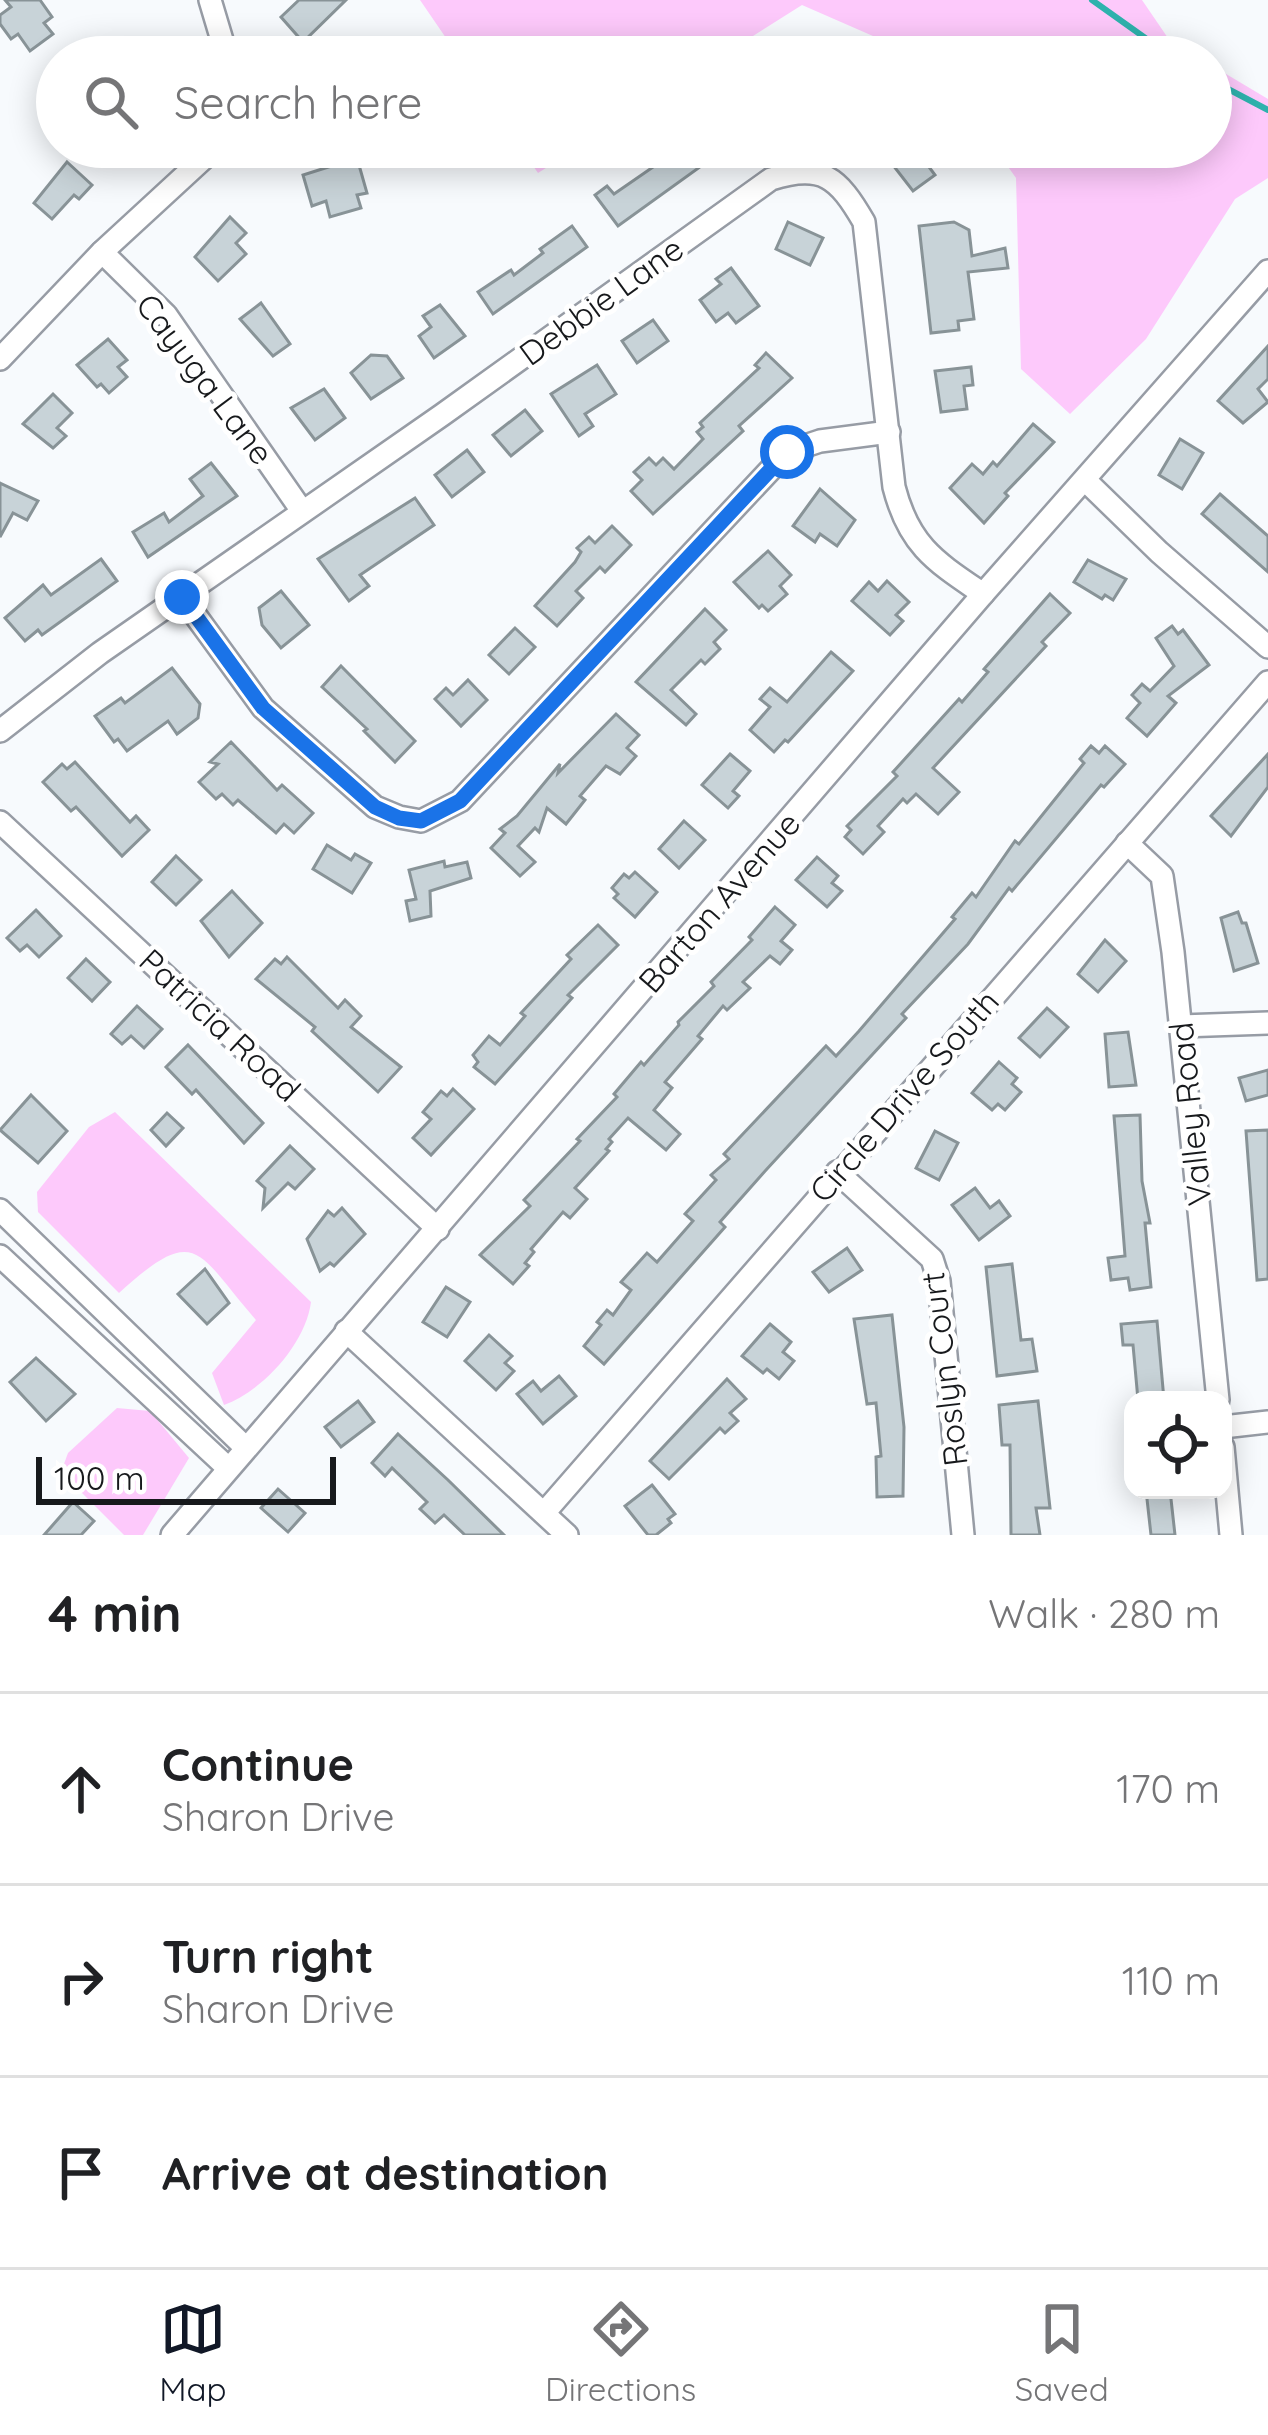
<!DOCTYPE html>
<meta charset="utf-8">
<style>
body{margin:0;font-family:Quicksand,sans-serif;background:#f6f6f6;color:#202124}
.controls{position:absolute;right:36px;bottom:36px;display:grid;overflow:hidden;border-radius:24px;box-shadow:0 6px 30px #0003}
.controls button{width:108px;height:108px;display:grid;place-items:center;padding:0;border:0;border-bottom:3px solid #e0e0e0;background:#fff;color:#202124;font:60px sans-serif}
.scale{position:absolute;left:36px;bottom:30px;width:300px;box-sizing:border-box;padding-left:12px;border:6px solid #17191c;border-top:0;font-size:33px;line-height:42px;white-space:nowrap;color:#17191c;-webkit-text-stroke:9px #fff;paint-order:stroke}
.stop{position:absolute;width:36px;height:36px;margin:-27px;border:9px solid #1a73e8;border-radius:50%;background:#fff}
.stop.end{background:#1a73e8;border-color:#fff;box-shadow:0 3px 12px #0008}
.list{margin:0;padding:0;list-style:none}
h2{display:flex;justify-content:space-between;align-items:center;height:156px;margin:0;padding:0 48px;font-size:51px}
h2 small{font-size:39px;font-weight:400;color:#757577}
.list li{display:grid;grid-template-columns:78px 1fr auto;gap:36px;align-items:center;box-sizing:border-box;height:192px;padding:0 48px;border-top:3px solid #e0e0e0}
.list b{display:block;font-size:45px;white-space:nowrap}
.list p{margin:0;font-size:39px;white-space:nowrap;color:#757577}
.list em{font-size:39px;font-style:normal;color:#757577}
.icon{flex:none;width:66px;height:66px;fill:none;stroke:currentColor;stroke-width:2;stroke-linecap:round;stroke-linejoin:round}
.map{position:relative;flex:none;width:1268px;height:1535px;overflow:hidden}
.search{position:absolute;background:#fff;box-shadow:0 6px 30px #0003;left:36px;right:36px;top:36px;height:132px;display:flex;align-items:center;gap:30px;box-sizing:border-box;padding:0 42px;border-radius:66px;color:#757577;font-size:45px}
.sheet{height:732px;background:#fff}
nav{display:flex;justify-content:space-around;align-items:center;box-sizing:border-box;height:168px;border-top:3px solid #e0e0e0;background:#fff;font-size:33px;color:#757577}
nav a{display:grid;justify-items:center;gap:6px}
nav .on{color:#111827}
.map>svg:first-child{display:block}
.green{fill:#fdc9fb}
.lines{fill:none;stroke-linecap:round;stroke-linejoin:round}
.stream{stroke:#2eb2ad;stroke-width:6}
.building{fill:#c8d3d8;stroke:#889397;stroke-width:3}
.minor-casing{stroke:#979ca5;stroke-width:26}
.minor{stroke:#fff;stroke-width:21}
.route{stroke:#1a73e8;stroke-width:15}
.labels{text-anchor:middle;stroke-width:10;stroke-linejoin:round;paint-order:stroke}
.street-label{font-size:33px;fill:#17191c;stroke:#fff}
</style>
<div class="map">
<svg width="1268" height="1535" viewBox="0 0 1268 1535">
<rect width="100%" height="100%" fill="#f7fafd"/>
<g class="green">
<path d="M 420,0 L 1142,0 L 1170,41 L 1197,57 L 921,57 L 802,5 L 720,57 L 459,57 Z"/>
<path d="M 1211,65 L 1268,99 L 1268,178 L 1235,199 L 1146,339 L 1070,414 L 1021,369 L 1016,178 L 994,147 L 1211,147 Z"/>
<path d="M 520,147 L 579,147 L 538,173 Z"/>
<path d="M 115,1112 L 311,1302 C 306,1343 263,1391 224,1405 L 212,1373 L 256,1320 C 196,1251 197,1222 119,1293 L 38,1212 L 37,1192 L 89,1127 Z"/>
<path d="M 117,1408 L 150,1411 L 189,1458 L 143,1535 L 124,1535 L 61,1472 L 68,1453 Z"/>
</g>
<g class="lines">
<g class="stream">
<path d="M 1092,0 L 1172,57"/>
<path d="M 1211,80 L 1268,110"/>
</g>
</g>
<g class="building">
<path d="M 5,0 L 40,0 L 52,17 L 44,23 L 53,34 L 30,51 L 18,34 L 11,39 L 0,24 L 0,15 L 11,7 Z"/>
<path d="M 299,0 L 346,0 L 303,42 L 281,17 Z"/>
<path d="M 401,147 L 439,147 L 418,166 Z"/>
<path d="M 682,147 L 702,147 L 711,159 L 618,226 L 595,195 L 607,186 L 614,194 Z"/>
<path d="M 905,147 L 923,147 L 931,158 L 926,163 L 935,175 L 913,191 L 889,160 Z"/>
<path d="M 357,158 L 367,193 L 357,195 L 361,208 L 330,217 L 326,201 L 312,206 L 303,175 Z"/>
<path d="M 67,162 L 92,185 L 79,199 L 74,195 L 52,219 L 34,203 Z"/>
<path d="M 230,217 L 246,233 L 236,243 L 246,254 L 218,281 L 195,257 Z"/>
<path d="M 788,222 L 823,238 L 810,265 L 776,249 Z"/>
<path d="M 954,222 L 969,230 L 972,256 L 1005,248 L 1008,268 L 968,272 L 974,319 L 958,321 L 959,330 L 931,333 L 919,226 Z"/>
<path d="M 572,226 L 587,247 L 493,314 L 478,292 L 511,270 L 514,275 L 543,253 L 540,249 Z"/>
<path d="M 731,268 L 759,306 L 736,323 L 728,313 L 716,322 L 700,300 L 721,284 L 716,279 Z"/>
<path d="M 261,303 L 290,344 L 273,356 L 240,319 Z"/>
<path d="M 440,305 L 465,336 L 434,358 L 419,336 L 431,327 L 423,316 Z"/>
<path d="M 653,320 L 668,341 L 637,363 L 622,341 Z"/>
<path d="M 108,339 L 127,360 L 118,367 L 127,377 L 109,393 L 101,384 L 97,387 L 77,365 Z"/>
<path d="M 1268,346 L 1268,379 L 1258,389 L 1268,402 L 1243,423 L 1218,401 Z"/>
<path d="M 766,353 L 792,378 L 739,426 L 743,431 L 653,514 L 631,491 L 642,480 L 634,472 L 649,458 L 656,465 L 663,458 L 674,469 L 703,439 L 697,432 L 703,427 L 700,423 L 759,368 L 755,365 Z"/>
<path d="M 371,355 L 387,356 L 403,378 L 371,399 L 351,373 Z"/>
<path d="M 597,365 L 616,394 L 585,414 L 593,426 L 579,436 L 551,394 Z"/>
<path d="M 971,367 L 973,385 L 964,386 L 967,409 L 941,412 L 935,371 Z"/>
<path d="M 324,389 L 345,418 L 315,440 L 291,408 Z"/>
<path d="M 53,394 L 72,413 L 57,428 L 66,436 L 53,448 L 23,424 Z"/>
<path d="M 525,410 L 542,431 L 511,456 L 493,435 Z"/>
<path d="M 1033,424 L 1054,442 L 1005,493 L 1008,496 L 984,523 L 950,488 L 972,464 L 983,474 L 993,462 L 997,466 Z"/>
<path d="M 1180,439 L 1203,453 L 1182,489 L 1159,475 Z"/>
<path d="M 467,450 L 484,472 L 452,497 L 435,475 Z"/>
<path d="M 211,463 L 237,496 L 148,557 L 133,532 L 164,513 L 169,522 L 203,496 L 190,479 Z"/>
<path d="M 0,483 L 38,501 L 27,520 L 13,513 L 0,537 Z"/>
<path d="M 820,489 L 855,520 L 837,546 L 820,534 L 815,542 L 793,526 Z"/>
<path d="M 1220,494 L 1268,536 L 1268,572 L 1202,514 Z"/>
<path d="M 415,498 L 434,525 L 360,575 L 369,586 L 349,601 L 318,559 Z"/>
<path d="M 612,526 L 631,545 L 605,572 L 600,567 L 576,591 L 583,598 L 557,626 L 535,606 L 575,562 L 581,552 L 577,548 L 589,537 L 595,543 Z"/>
<path d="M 768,551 L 791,575 L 780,586 L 787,594 L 768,611 L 762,605 L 759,608 L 734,582 Z"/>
<path d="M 101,559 L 117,581 L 42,635 L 38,630 L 25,641 L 5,618 L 43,585 L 51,595 Z"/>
<path d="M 1088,560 L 1126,579 L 1113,600 L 1105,595 L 1102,599 L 1074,582 Z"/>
<path d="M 887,581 L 909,602 L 896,615 L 903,621 L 890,635 L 852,601 L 869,582 L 878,591 Z"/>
<path d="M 281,591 L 309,625 L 281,648 L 262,625 L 259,608 Z"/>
<path d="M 1050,594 L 1070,613 L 1042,642 L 1046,646 L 933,768 L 959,792 L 938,814 L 916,794 L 907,803 L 903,799 L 878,826 L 884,832 L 863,854 L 845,837 L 851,830 L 847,826 L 897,776 L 893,772 L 959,699 L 962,702 L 988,672 L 984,669 Z"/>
<path d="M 705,609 L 726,630 L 714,642 L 720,649 L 705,664 L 701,660 L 671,690 L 696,714 L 686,725 L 636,682 Z"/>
<path d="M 1172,626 L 1178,634 L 1183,630 L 1209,665 L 1168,696 L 1176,703 L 1147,736 L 1127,718 L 1140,703 L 1132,695 L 1142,684 L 1150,691 L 1174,666 L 1156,638 Z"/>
<path d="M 515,628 L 535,647 L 509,674 L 489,655 Z"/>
<path d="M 831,652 L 853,671 L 788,742 L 785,740 L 774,752 L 750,730 L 770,707 L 760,699 L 770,688 L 787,702 Z"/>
<path d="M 341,666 L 415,741 L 395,762 L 364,731 L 367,729 L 322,687 Z"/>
<path d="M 172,668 L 200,704 L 198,718 L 177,734 L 168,721 L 127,751 L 118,739 L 114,742 L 95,716 L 121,698 L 125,703 Z"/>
<path d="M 468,680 L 487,700 L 461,726 L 435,699 L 446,688 L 453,695 Z"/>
<path d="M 616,714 L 639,735 L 627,748 L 636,756 L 620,774 L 606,766 L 580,796 L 585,800 L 566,824 L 547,808 L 539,832 L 535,828 L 518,846 L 535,862 L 520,876 L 491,848 L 505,833 L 500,829 L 517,816 L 560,764 L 558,773 Z"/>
<path d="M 231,742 L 277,790 L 282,785 L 313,813 L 294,833 L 284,824 L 276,833 L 238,800 L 233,805 L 222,794 L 216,799 L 199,782 L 218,764 L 210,762 Z"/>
<path d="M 1091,746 L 1099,753 L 1105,746 L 1125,764 L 1104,787 L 1101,785 L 1012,891 L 1009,888 L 968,944 L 902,1014 L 906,1018 L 766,1170 L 720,1222 L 725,1227 L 604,1364 L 584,1346 L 601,1325 L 597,1322 L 607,1310 L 613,1315 L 631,1290 L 621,1282 L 647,1253 L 657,1262 L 693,1221 L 685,1214 L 716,1180 L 711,1175 L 729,1159 L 724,1154 L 826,1046 L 836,1056 L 859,1031 L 955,919 L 952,917 L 972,893 L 976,897 L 1015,841 L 1019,844 L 1084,763 L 1080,759 Z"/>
<path d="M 730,754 L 750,771 L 733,791 L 739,796 L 728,808 L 702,785 Z"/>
<path d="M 1268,754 L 1268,787 L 1231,836 L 1211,816 Z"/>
<path d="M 75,762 L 130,822 L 136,816 L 149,830 L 122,856 L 76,807 L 71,811 L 43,782 L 62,764 L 67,769 Z"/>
<path d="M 684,821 L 705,840 L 679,868 L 659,849 Z"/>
<path d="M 327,845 L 351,860 L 355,854 L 371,863 L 352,893 L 313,869 Z"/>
<path d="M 176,856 L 201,880 L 176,905 L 152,882 Z"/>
<path d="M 817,857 L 838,876 L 832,883 L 842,891 L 827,907 L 796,880 Z"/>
<path d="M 444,861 L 445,867 L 467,862 L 471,878 L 430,891 L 431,916 L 410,921 L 406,901 L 416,899 L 409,870 Z"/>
<path d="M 635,872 L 657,892 L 635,917 L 614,898 L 618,894 L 612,888 L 624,874 L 629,878 Z"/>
<path d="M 232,891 L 262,923 L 229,957 L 201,921 Z"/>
<path d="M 775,907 L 795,925 L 781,941 L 792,950 L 780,964 L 770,956 L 743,982 L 750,988 L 727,1010 L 723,1006 L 698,1036 L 702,1039 L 665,1082 L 672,1088 L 654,1110 L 680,1134 L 666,1150 L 628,1118 L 609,1139 L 612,1142 L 606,1149 L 609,1151 L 575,1188 L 587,1199 L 570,1218 L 563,1212 L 531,1249 L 534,1252 L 525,1263 L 529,1266 L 513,1284 L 480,1255 L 530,1206 L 524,1200 L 580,1141 L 577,1139 L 617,1097 L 614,1094 L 641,1062 L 644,1065 L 679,1025 L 678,1022 L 714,986 L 711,982 L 752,940 L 749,937 Z"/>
<path d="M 36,910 L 61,936 L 39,957 L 27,945 L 20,951 L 7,938 Z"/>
<path d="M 1238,912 L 1242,923 L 1246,923 L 1258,963 L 1234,971 L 1221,918 Z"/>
<path d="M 598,925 L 618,945 L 568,995 L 572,998 L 495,1084 L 474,1067 L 478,1062 L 473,1055 L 489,1036 L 500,1045 L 525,1016 L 521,1013 L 571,959 L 567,955 Z"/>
<path d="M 1105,940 L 1126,961 L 1098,992 L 1078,974 Z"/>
<path d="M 287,957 L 338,1008 L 345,1000 L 361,1016 L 351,1027 L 401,1067 L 378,1092 L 312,1031 L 315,1027 L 256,979 L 275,959 L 281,964 Z"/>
<path d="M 86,959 L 110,982 L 92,1001 L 68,978 Z"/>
<path d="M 137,1006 L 162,1029 L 144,1048 L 131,1036 L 122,1044 L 111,1034 Z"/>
<path d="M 1047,1008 L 1068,1027 L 1040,1057 L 1019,1038 Z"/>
<path d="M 1128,1032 L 1136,1085 L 1109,1087 L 1105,1034 Z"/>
<path d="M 188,1045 L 263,1123 L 244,1143 L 196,1090 L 192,1094 L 166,1067 Z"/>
<path d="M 999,1062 L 1017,1078 L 1012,1084 L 1021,1092 L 1005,1110 L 998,1104 L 992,1110 L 972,1093 Z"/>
<path d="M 1268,1070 L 1268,1095 L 1246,1101 L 1239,1078 Z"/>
<path d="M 453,1089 L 474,1109 L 431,1155 L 413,1138 L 431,1119 L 423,1112 L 441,1091 L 447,1096 Z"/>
<path d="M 31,1095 L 67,1131 L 38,1163 L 0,1130 Z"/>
<path d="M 167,1113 L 183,1128 L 166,1146 L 151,1130 Z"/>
<path d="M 1140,1115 L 1142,1181 L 1150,1223 L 1145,1223 L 1151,1287 L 1130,1290 L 1128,1278 L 1111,1280 L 1108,1258 L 1125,1256 L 1114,1116 Z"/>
<path d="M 1268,1130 L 1268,1279 L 1257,1280 L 1246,1131 Z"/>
<path d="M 935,1131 L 958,1143 L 939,1180 L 916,1168 Z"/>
<path d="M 290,1146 L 314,1169 L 295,1189 L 288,1183 L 263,1208 L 265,1188 L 257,1181 Z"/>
<path d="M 975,1188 L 990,1208 L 999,1201 L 1010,1216 L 979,1240 L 952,1205 Z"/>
<path d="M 342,1208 L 365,1234 L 334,1266 L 330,1263 L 320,1271 L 307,1239 L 328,1211 L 334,1216 Z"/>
<path d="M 847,1248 L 862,1270 L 829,1292 L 813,1272 Z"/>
<path d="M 1012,1264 L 1021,1340 L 1032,1339 L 1037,1371 L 997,1376 L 986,1267 Z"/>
<path d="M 205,1269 L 229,1303 L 207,1324 L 178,1294 Z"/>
<path d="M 446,1287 L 470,1302 L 447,1337 L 423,1322 Z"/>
<path d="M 892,1315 L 904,1427 L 903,1496 L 877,1497 L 876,1457 L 881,1456 L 876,1403 L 867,1404 L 854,1319 Z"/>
<path d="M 1157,1321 L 1164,1400 L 1138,1400 L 1133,1345 L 1123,1345 L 1121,1324 Z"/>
<path d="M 770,1324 L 791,1342 L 783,1352 L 794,1361 L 779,1379 L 767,1369 L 763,1373 L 742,1356 Z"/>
<path d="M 489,1335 L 512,1356 L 505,1363 L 514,1371 L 496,1390 L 465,1361 Z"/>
<path d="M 36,1358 L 75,1394 L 46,1421 L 10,1382 Z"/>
<path d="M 559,1376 L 576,1396 L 543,1424 L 517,1394 L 533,1381 L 541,1391 Z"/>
<path d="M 727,1379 L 746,1399 L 730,1413 L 738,1421 L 725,1433 L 720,1428 L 669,1479 L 650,1461 Z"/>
<path d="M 358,1401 L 374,1422 L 341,1447 L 325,1427 Z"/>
<path d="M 1038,1401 L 1050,1508 L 1036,1508 L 1040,1535 L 1011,1535 L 1010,1445 L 1002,1445 L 999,1405 Z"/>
<path d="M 398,1434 L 448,1480 L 504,1535 L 465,1535 L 444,1515 L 435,1523 L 420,1509 L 427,1502 L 392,1468 L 385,1476 L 372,1463 Z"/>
<path d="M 652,1485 L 675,1514 L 668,1519 L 671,1523 L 656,1535 L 648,1535 L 625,1506 Z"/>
<path d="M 278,1489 L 305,1513 L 288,1532 L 261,1508 Z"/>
<path d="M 1146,1490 L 1170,1490 L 1175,1535 L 1151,1535 Z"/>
<path d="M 73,1502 L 94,1521 L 81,1535 L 44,1535 Z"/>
</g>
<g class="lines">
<g class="minor-casing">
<g id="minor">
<path d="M 210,0 L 227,57"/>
<path d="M 378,57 L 383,53"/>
<path d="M 102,252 L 166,315 L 302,511"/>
<path d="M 0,359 L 102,252 L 216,147"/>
<path d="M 1085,480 L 1159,552 L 1268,647"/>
<path d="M 182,597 L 263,708 L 375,807 L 399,817 L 421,821 L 460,801 L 787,452 L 820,441 L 889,432"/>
<path d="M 0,731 L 100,653 L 442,415 L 771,179 C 822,163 838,177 864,222 L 894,487 C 909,546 936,562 983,594"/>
<path d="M 0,822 L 438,1229"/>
<path d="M 1127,843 L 1162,876 L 1173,952 L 1218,1400"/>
<path d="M 1181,1026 L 1268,1023"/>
<path d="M 837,1172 L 932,1259 L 939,1281 L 963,1535"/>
<path d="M 0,1210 L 246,1448"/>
<path d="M 0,1256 L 228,1468"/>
<path d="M 346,1331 L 567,1535"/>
<path d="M 1223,1427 L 1268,1422"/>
<path d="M 1223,1447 L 1231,1535"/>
<path d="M 544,1513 L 1268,682"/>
<path d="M 172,1535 L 983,594 L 1268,271"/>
</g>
</g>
<use href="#minor" class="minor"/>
</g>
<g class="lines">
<path class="route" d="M 182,597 L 263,708 L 375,807 L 399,818 L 421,821 L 460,801 L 787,452"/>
</g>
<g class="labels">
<g class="street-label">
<text transform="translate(601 301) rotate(-36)" y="12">Debbie Lane</text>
<text transform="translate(205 379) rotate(53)" y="12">Cayuga Lane</text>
<text transform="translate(719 902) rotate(-49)" y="12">Barton Avenue</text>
<text transform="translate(220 1025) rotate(43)" y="12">Patricia Road</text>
<text transform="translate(904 1096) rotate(-49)" y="12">Circle Drive South</text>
<text transform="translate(1190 1114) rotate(-96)" y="12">Valley Road</text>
<text transform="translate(944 1369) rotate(-97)" y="12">Roslyn Court</text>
</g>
</g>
</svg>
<div class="controls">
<button><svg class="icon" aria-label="locate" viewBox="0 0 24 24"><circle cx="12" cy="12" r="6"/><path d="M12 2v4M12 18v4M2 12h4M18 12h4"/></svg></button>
</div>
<div class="scale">100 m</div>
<div class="stop" style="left:787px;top:452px"></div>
<div class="stop end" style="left:182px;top:597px"></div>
<div class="search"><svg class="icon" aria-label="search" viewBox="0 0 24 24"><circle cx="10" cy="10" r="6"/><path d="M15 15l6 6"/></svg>Search here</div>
</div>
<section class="sheet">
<h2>4 min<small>Walk · 280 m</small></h2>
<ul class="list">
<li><svg class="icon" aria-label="ahead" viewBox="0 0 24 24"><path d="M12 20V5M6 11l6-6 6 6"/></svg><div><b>Continue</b><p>Sharon Drive</p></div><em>170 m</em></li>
<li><svg class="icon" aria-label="right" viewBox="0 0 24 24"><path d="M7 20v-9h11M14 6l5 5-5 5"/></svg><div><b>Turn right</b><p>Sharon Drive</p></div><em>110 m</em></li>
<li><svg class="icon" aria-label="arrive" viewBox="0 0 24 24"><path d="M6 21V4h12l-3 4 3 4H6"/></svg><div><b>Arrive at destination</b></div></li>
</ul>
</section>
<nav>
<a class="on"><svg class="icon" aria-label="map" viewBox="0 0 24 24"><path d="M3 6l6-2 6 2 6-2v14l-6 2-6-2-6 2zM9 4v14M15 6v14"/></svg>Map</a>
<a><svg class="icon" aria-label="directions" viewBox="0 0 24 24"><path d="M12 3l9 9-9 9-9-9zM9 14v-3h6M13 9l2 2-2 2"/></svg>Directions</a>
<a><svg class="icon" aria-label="saved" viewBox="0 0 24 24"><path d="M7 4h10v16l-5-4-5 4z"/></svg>Saved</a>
</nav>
